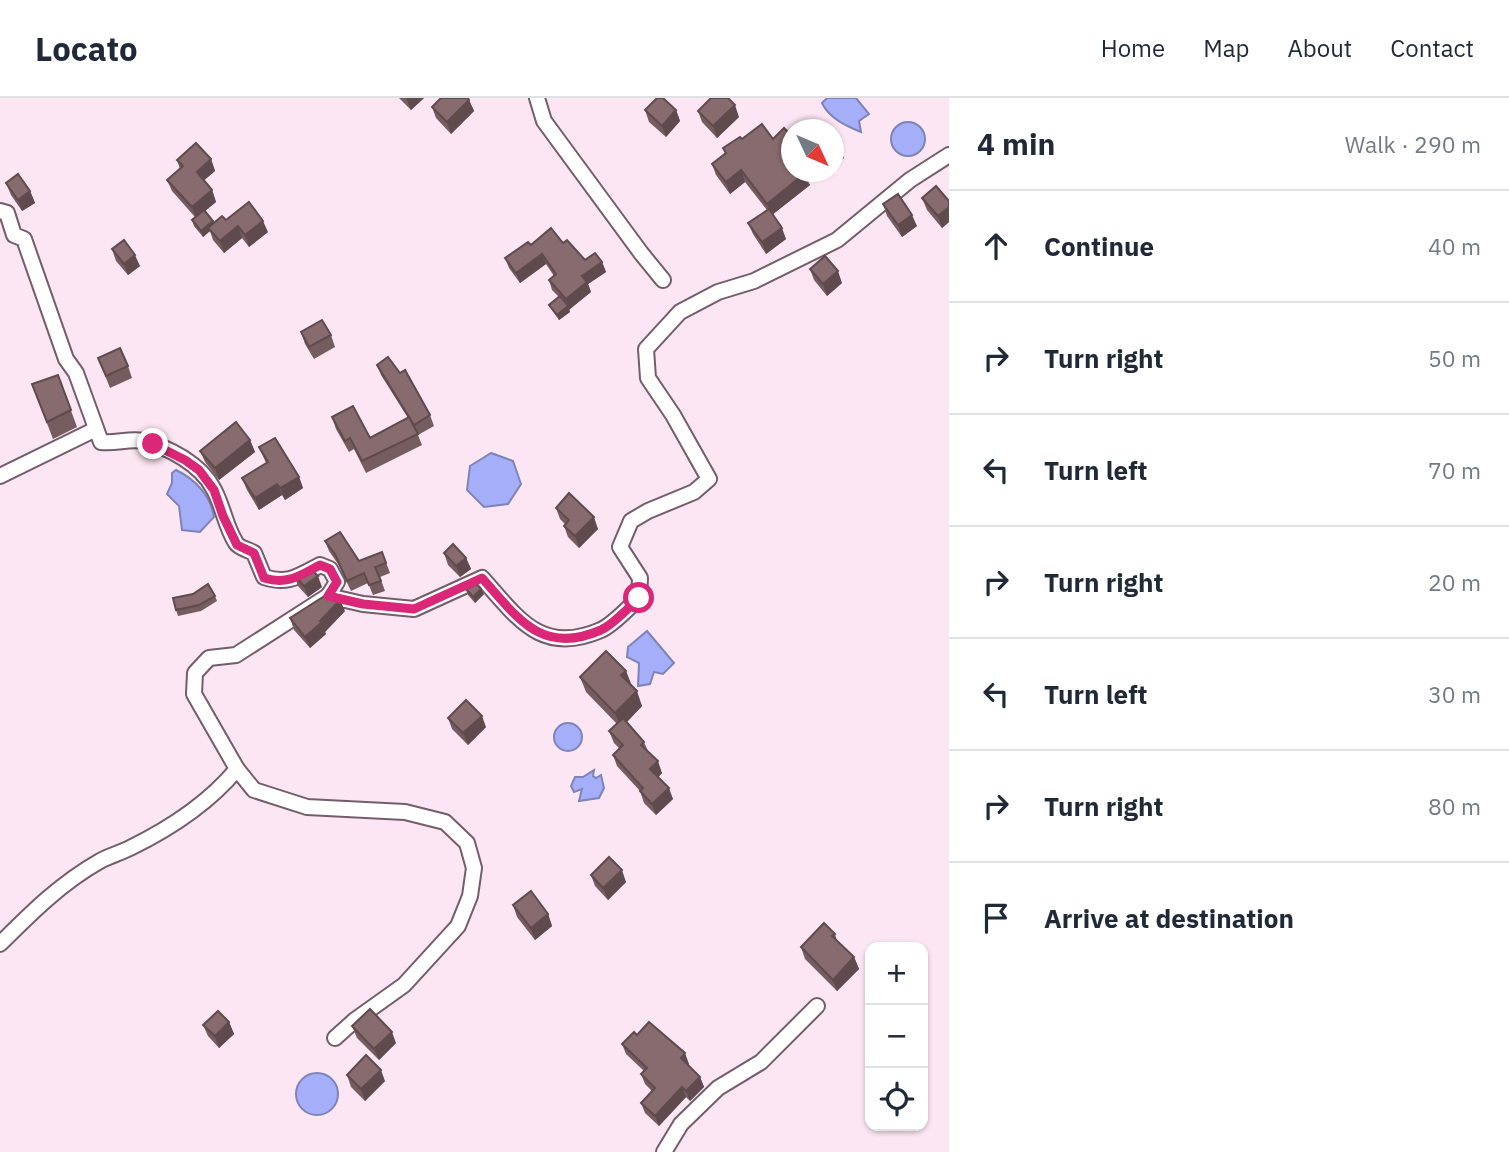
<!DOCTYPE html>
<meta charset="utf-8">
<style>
body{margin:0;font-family:"IBM Plex Sans",sans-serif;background:#f6f6f7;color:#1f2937}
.controls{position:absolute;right:21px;bottom:21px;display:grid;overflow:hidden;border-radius:14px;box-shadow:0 2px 5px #0004}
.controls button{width:63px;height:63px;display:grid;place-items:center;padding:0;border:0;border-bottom:2px solid #e0e1e3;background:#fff;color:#1f2937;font:35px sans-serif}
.compass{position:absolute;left:781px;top:21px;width:63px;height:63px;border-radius:50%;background:#fff;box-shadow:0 2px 5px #0004;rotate:134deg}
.stop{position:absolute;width:21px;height:21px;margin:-16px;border:5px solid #db2777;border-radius:50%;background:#fff}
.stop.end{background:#db2777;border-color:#fff;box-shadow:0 2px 7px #0008}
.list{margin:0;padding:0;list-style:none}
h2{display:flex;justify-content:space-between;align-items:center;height:91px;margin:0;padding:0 28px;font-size:30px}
h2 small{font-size:23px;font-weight:400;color:#747a83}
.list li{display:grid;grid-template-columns:46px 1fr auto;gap:21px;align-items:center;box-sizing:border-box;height:112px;padding:0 28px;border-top:2px solid #e0e1e3}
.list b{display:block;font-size:26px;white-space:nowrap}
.list em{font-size:23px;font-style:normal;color:#747a83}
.icon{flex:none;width:38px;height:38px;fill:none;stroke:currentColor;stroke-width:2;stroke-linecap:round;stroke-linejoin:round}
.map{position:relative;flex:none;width:949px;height:1054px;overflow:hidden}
header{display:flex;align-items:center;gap:42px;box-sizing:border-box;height:98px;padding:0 35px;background:#fff;border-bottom:2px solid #e0e1e3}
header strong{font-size:33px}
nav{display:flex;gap:38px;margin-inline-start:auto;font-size:24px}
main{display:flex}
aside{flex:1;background:#fff}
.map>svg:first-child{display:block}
.water{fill:#a5aff9;stroke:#7e83b8;stroke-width:2}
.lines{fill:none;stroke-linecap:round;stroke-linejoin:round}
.minor-casing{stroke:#735d6b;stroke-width:18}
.minor{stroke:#fff;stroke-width:14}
.wall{fill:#755c5f}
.shaded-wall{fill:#5f4b4d}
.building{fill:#886b6e;stroke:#5f4b4d;stroke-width:2}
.route{stroke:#db2777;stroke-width:9}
</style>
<header>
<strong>Locato</strong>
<nav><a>Home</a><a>Map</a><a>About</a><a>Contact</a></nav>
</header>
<main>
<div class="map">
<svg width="949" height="1054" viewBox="0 0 949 1054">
<rect width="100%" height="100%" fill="#fce6f4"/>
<g class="water">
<path d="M 827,0 L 856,0 L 869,16 L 859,23 L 861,34 C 846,28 829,20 822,5 Z"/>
<circle cx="908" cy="41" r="17"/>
<path d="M 491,355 L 513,363 L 521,386 L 508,406 L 484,409 L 467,392 L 470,368 Z"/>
<path d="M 176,372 C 195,381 211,398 214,419 L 200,434 L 182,432 L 179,408 L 167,396 L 172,385 L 172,375 Z"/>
<path d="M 647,533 L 674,565 L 663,576 L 654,574 L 650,586 L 638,588 L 639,565 L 627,559 L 628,549 Z"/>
<circle cx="568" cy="639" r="14"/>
<path d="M 594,672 L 593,678 L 596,680 L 601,677 L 604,690 L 599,700 L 579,703 L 582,691 L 574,694 L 571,688 L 575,679 L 583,679 Z"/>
<circle cx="317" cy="996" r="21"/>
</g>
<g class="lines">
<g class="minor-casing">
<g id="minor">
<path d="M 537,0 L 544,23 L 641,155 L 663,182"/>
<path d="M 0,113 L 7,115 L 14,137 L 24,141 L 66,261 L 76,275 L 101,344 C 115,346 130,340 143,343 C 169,349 201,367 213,390 C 223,407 225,428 236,445 C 239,450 249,452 254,455 L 264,479 C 288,487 299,478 320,467 L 330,471 L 337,484 L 328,498"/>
<path d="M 0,378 L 96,331"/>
<path d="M 237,671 L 254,692 L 307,709 L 405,714 L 445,724 L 467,745 L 474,770 L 470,798 L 458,828 L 404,887 L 355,922 L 335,940"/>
<path d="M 0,846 C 31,815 61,785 100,763 C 109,758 120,755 130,750 C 171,730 208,706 237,671 L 194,596 L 195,575 L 209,560 L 236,557 L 328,498 L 363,506 L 414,511 L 482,480 C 518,520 541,558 601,532 C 614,526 628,510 639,500 L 640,480 L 620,449 L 631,423 L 648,413 L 694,394 L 709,381 L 673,317 L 648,280 L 646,251 L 680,214 L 718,194 L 754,183 L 837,142 L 910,82 L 949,57"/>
<path d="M 664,1054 L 681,1026 L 718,990 L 761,964 L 817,908"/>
</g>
</g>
<use href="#minor" class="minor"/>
</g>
<g class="wall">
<path d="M 399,0 L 424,0 L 411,12 Z"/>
<path d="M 469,2 L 474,13 L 451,36 L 436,20 L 432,9 Z"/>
<path d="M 645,12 L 676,12 L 680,23 L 666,39 L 649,24 Z"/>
<path d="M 698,13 L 739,19 L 717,40 L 702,24 Z"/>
<path d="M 742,41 L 773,41 L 808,84 L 810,87 L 773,116 L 786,141 L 766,156 L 753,136 L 748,125 L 767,112 L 745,84 L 730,96 L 716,77 L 712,66 L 725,55 L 723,50 Z"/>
<path d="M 211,61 L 215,73 L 204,82 L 212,92 L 216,104 L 205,113 L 214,126 L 226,122 L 268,134 L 249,149 L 242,140 L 224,155 L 213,142 L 210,133 L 203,139 L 194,128 L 192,122 L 195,119 L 172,93 L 167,82 L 180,71 L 177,62 Z"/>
<path d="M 6,85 L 30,93 L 35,105 L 22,113 L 11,97 Z"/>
<path d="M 922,100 L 949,103 L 949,124 L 942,130 L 927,112 Z"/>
<path d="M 883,106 L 917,128 L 902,139 L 887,118 Z"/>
<path d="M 531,147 L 585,162 L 602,164 L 606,174 L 588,186 L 591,194 L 569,211 L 570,214 L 559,222 L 552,212 L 549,207 L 559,199 L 552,192 L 549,182 L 554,178 L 546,166 L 520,185 L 509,170 L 505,160 Z"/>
<path d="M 112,151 L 140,168 L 128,177 L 116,163 Z"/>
<path d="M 810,171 L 842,185 L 827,198 L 814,182 Z"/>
<path d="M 301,234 L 331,237 L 335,249 L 314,261 L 305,246 Z"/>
<path d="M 98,260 L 128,268 L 132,280 L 110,290 Z"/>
<path d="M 377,267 L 430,317 L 434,328 L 418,337 L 422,347 L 366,375 L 354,351 L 349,354 L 336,331 L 332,319 L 370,340 L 408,320 L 381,277 Z"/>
<path d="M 58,277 L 77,329 L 53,341 L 32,286 Z"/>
<path d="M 250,342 L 255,354 L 219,382 L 205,364 L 200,353 Z"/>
<path d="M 259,349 L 299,379 L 303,390 L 285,402 L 282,397 L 259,412 L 247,392 L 242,380 L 266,365 Z"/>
<path d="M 556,410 L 598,431 L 579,450 L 568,439 L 564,428 L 565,426 L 560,421 Z"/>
<path d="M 325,443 L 359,463 L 382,454 L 390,475 L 380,479 L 385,493 L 373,497 L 368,485 L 351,493 L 338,466 L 329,453 Z"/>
<path d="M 444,455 L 466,460 L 471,471 L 460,479 L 448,467 Z"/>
<path d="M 294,477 L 322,489 L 308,499 L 298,488 Z"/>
<path d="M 466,491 L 484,496 L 475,505 L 468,497 Z"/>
<path d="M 215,498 L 217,503 L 201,513 L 178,518 L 176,512 Z"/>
<path d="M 345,513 L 325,534 L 326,536 L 310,550 L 294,532 L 290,520 Z"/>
<path d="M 626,573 L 631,587 L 642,608 L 627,624 L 644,644 L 648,653 L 662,675 L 658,679 L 673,701 L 656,717 L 644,705 L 640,693 L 617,668 L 613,657 L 619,650 L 614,645 L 609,633 L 617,626 L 586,594 L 580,579 Z"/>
<path d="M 448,620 L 486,629 L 468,647 L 452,631 Z"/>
<path d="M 591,777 L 626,784 L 608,802 L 595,788 Z"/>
<path d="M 513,807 L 548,816 L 552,828 L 535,842 L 517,819 Z"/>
<path d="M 835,836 L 837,843 L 854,859 L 859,871 L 837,893 L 805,861 L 801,849 Z"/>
<path d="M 229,924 L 234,936 L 219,950 L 208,938 L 203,927 Z"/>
<path d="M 352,928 L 396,945 L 379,962 L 357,940 Z"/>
<path d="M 637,937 L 689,966 L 688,967 L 700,979 L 704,989 L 690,1003 L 686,999 L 659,1028 L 645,1015 L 641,1005 L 652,993 L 645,986 L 641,976 L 644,973 L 626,956 L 622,946 Z"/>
<path d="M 347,977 L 385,983 L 365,1003 L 351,989 Z"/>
</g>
<g class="shaded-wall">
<path d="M 406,0 L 424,0 L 411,12 Z"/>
<path d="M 469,2 L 474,13 L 451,36 L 447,24 Z"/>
<path d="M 735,7 L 739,19 L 717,40 L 713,28 Z"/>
<path d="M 676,12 L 680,23 L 666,39 L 662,28 Z"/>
<path d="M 839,48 L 844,60 L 834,67 L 834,52 Z"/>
<path d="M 211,61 L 215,73 L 201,85 L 197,74 Z"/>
<path d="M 741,72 L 745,84 L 730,96 L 726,84 Z"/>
<path d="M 804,74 L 824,74 L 808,84 L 810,87 L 772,117 L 767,106 Z"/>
<path d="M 212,92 L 216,104 L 196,120 L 192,109 Z"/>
<path d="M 30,93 L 35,105 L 22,113 L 18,102 Z"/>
<path d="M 949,109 L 949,124 L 942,130 L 938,118 Z"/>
<path d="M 912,117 L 917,128 L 902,139 L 898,127 Z"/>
<path d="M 213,123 L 215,129 L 208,130 L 210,133 L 203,139 L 201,133 Z"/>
<path d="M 263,123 L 268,134 L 249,149 L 245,137 Z"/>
<path d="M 238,128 L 242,140 L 224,155 L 220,143 Z"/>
<path d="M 782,130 L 786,141 L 766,156 L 762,144 Z"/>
<path d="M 542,156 L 546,166 L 520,185 L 516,175 Z"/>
<path d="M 135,157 L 140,168 L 128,177 L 124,166 Z"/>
<path d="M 602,164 L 606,174 L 588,186 L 591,194 L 569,212 L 566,201 L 582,178 Z"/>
<path d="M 838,173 L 842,185 L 827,198 L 823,186 Z"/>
<path d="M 568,208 L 570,214 L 559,222 L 557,217 Z"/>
<path d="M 250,342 L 255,354 L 219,382 L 215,370 Z"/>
<path d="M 299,379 L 303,390 L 285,402 L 280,390 Z"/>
<path d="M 277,386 L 282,397 L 259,412 L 255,400 Z"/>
<path d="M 594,419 L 598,431 L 579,450 L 575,438 Z"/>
<path d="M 466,460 L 471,471 L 460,479 L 456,468 Z"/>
<path d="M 318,478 L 322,489 L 308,499 L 304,488 Z"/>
<path d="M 481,491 L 484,496 L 475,505 L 473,499 Z"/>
<path d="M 340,502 L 345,513 L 325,534 L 326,536 L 310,550 L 305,539 Z"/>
<path d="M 626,573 L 632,588 L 621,577 Z"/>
<path d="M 637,593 L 642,608 L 621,630 L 615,615 Z"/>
<path d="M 482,618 L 486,629 L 468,647 L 463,635 Z"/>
<path d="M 658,663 L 662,675 L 655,683 L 650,671 Z"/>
<path d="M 669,690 L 673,701 L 656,717 L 652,706 Z"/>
<path d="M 622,772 L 626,784 L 608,802 L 603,790 Z"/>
<path d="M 548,816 L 552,828 L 535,842 L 531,830 Z"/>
<path d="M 854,859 L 859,871 L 837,893 L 833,882 Z"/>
<path d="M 229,924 L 234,936 L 219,950 L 215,938 Z"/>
<path d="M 392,934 L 396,945 L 379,962 L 374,951 Z"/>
<path d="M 685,955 L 689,966 L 684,970 L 681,960 Z"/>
<path d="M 381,972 L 385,983 L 365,1003 L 361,991 Z"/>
<path d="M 700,979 L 704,989 L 690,1003 L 686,993 Z"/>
<path d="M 682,989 L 686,999 L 659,1028 L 655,1018 Z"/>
</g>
<g class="building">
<path d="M 441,0 L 468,0 L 469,2 L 447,24 L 432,9 Z"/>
<path d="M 657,0 L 663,0 L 676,12 L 662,28 L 645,12 Z"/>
<path d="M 711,0 L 728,0 L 735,7 L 713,28 L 698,13 Z"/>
<path d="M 824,25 L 828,32 L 814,32 Z"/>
<path d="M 762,26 L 773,41 L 784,30 L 792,38 L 792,74 L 804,74 L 805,75 L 767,106 L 741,72 L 726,84 L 712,66 L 726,55 L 723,50 L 740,39 L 742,41 Z"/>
<path d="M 834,39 L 839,48 L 834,52 Z"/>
<path d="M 196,45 L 211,61 L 197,74 L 212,92 L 192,109 L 167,82 L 183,68 L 177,62 Z"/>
<path d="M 18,76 L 30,93 L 18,102 L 6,85 Z"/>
<path d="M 936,88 L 949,103 L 949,109 L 938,118 L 922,100 Z"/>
<path d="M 898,96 L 912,117 L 898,127 L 883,106 Z"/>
<path d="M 249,104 L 263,123 L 245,137 L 238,128 L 220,143 L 208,130 L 222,118 L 226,122 Z"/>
<path d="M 769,111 L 782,130 L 762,144 L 748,125 Z"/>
<path d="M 204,112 L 213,123 L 201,133 L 192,122 Z"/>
<path d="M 551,130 L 563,145 L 567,142 L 585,162 L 595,155 L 602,164 L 582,178 L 587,184 L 566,201 L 549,182 L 556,176 L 542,156 L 516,175 L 505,160 L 528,144 L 531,147 Z"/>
<path d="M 124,142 L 135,157 L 124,166 L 112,151 Z"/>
<path d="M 825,158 L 838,173 L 823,186 L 810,171 Z"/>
<path d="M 560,198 L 568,208 L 557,217 L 549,207 Z"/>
<path d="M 322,222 L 331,237 L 309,249 L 301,234 Z"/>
<path d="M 120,250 L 128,268 L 106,278 L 98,260 Z"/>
<path d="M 388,259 L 400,275 L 405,272 L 430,317 L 414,327 L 377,267 Z"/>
<path d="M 58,277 L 71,312 L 47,324 L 32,286 Z"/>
<path d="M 353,308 L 370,340 L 409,319 L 418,336 L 362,363 L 350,340 L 345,343 L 332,319 Z"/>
<path d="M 236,324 L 250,342 L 215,370 L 200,353 Z"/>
<path d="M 275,340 L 299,379 L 280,390 L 277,386 L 255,400 L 242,380 L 268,364 L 259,349 Z"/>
<path d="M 569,395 L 594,419 L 575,438 L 564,428 L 569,422 L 556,410 Z"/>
<path d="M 340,434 L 359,463 L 382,454 L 386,465 L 375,469 L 381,483 L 369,487 L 364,475 L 347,483 L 335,456 L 325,443 Z"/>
<path d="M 453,446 L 466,460 L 456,468 L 444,455 Z"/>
<path d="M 310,470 L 318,478 L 304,488 L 294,477 Z"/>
<path d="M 208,486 L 215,498 L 199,507 L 176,512 L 173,500 L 193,496 Z"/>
<path d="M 477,486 L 481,491 L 473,499 L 466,491 Z"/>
<path d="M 326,497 L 340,502 L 320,523 L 322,524 L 305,539 L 290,520 Z"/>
<path d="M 606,553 L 626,573 L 621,577 L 637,593 L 615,615 L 580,579 Z"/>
<path d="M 466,602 L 482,618 L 463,635 L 448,620 Z"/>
<path d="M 623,620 L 644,644 L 641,647 L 658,663 L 650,671 L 669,690 L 652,706 L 640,693 L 643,690 L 613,657 L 623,647 L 609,633 Z"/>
<path d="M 609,759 L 622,772 L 603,790 L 591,777 Z"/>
<path d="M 531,793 L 548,816 L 531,830 L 513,807 Z"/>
<path d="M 824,825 L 835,836 L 832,838 L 854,859 L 833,882 L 801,849 Z"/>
<path d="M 370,911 L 392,934 L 374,951 L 352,928 Z"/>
<path d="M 218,913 L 229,924 L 215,938 L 203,927 Z"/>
<path d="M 649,924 L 685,955 L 681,960 L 700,979 L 686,993 L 682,989 L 655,1018 L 641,1005 L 655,990 L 641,976 L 647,970 L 622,946 L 634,934 L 637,937 Z"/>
<path d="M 366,957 L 381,972 L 361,991 L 347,977 Z"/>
</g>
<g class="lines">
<path class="route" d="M 153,346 L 185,362 L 199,372 L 214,392 L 223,418 L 237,447 L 254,455 L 264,480 C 288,487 299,478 320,467 L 330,471 L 337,484 L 328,498 L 363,506 L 414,511 L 482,480 C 518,520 541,558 601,532 C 614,526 628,510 639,500"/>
</g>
</svg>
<div class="controls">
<button>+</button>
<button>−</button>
<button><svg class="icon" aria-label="locate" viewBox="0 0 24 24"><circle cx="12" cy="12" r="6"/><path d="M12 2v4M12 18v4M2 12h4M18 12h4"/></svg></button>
</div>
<svg class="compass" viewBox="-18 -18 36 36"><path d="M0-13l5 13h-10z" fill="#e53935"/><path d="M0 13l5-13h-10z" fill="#747a83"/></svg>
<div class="stop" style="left:639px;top:500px"></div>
<div class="stop end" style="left:153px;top:346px"></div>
</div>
<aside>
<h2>4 min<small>Walk · 290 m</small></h2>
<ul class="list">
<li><svg class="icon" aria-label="ahead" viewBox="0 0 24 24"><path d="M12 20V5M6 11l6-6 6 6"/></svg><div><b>Continue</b></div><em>40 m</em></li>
<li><svg class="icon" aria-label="right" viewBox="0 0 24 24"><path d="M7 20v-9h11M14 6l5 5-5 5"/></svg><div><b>Turn right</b></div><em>50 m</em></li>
<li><svg class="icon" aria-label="left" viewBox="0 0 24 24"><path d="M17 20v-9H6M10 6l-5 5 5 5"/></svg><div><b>Turn left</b></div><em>70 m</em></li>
<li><svg class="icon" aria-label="right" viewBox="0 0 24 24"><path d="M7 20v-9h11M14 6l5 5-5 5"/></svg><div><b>Turn right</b></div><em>20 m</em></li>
<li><svg class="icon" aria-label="left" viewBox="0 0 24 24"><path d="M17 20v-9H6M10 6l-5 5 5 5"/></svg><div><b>Turn left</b></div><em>30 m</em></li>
<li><svg class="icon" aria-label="right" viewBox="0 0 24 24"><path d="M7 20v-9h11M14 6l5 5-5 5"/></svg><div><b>Turn right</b></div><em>80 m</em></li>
<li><svg class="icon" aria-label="arrive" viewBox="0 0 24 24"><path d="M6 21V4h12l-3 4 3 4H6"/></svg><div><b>Arrive at destination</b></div></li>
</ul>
</aside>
</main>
